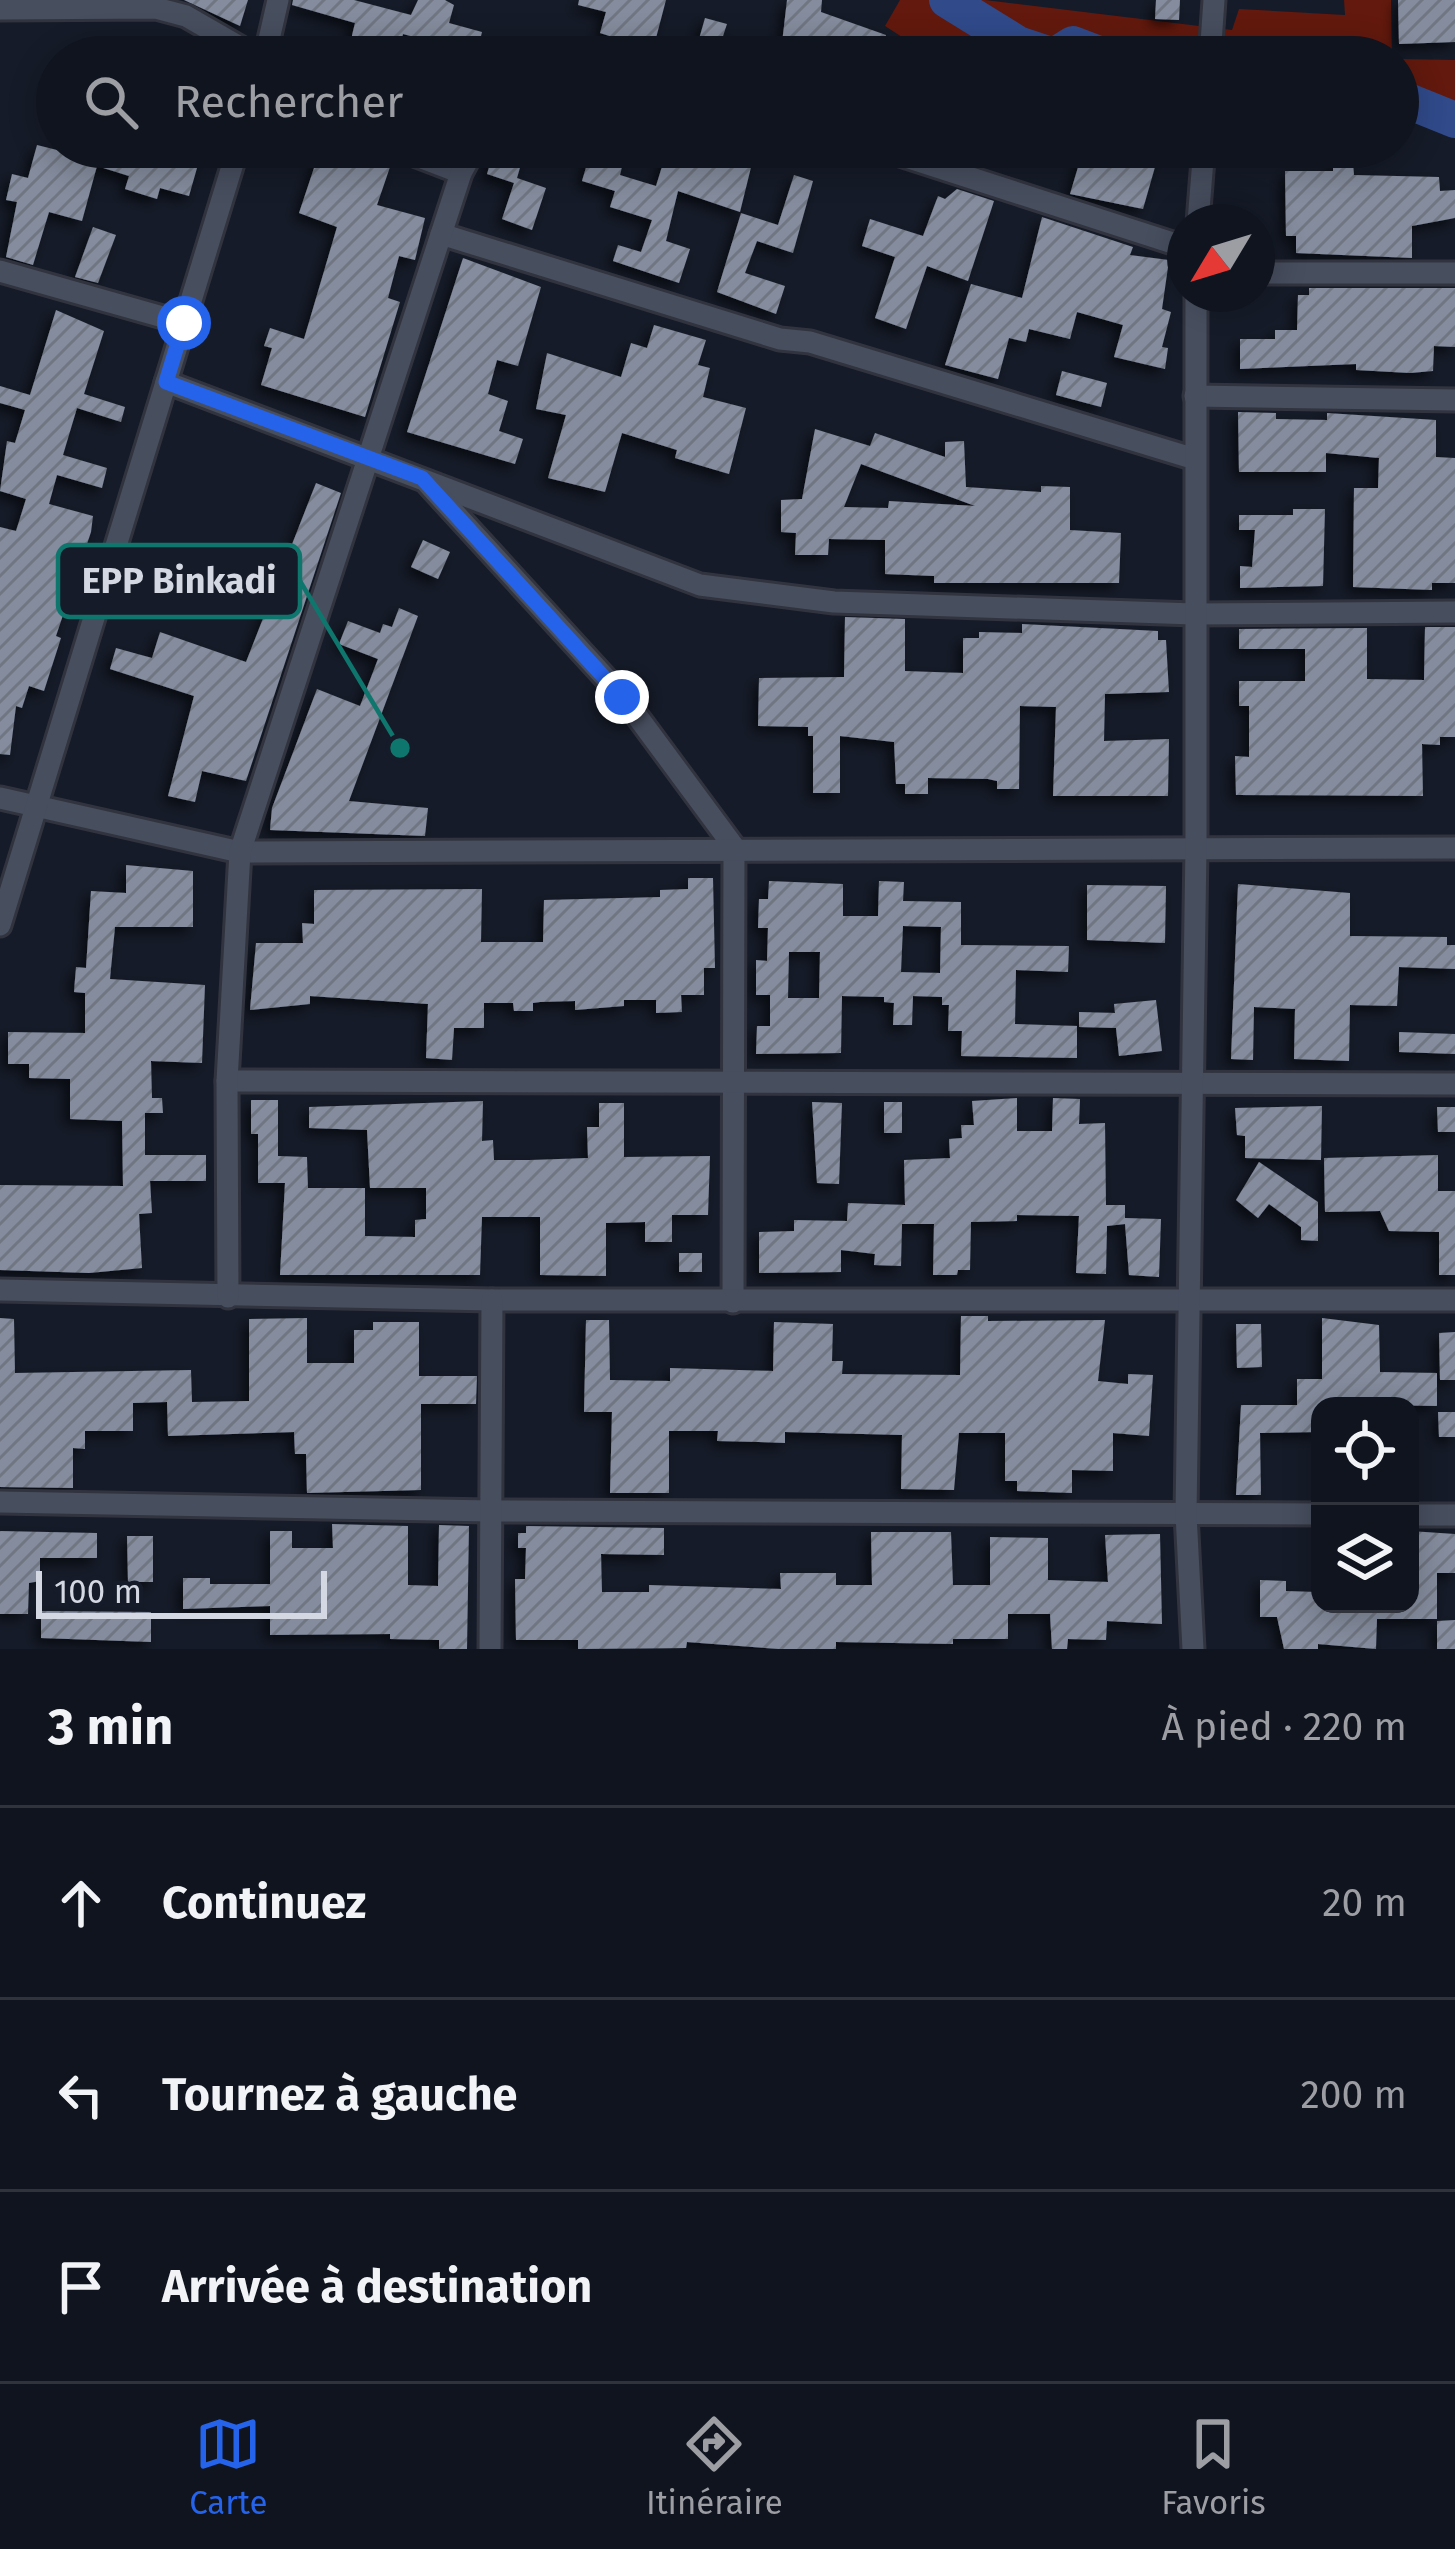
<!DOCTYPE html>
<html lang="fr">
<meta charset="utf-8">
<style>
body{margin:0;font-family:"Fira Sans",sans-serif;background:#191d27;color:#f1f3f6}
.controls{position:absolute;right:36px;bottom:36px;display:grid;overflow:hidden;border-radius:24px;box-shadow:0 6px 30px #0003}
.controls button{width:108px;height:108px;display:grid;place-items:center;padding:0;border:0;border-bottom:3px solid #30333c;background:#10141e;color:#f1f3f6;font:60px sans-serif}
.compass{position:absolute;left:1167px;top:204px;width:108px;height:108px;border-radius:50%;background:#10141e;box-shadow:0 6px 30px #0003;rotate:232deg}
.scale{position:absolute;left:36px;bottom:30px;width:291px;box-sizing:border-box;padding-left:12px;border:6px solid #d4d8e2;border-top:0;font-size:33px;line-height:42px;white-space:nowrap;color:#d4d8e2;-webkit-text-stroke:9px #151b28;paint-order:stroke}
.stop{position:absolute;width:36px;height:36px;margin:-27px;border:9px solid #2563eb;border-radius:50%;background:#fff}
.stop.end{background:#2563eb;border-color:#fff;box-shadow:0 3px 12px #0008}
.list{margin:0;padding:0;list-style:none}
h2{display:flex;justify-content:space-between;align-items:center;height:156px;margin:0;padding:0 48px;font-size:51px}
h2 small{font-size:39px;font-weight:400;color:#9c9ea4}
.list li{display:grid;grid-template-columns:78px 1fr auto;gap:36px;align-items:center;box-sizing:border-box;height:192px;padding:0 48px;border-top:3px solid #30333c}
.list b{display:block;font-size:45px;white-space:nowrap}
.list em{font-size:39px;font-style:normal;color:#9c9ea4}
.icon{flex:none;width:66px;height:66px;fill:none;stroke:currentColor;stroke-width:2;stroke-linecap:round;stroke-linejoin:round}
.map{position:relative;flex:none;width:1455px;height:1649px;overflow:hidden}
.search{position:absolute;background:#10141e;box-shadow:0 6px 30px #0003;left:36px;right:36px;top:36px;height:132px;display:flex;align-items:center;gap:30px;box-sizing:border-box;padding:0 42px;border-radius:66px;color:#9c9ea4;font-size:45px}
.sheet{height:732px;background:#10141e}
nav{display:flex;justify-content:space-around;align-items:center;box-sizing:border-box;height:168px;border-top:3px solid #30333c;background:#10141e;font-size:33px;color:#9c9ea4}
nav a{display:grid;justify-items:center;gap:6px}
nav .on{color:#2563eb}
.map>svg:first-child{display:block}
.grass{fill:#63190d}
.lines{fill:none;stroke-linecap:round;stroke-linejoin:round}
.river{stroke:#304a8a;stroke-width:36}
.building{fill:url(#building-hatch);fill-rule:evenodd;filter:url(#shadow)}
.minor-casing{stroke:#31343f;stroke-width:27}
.minor{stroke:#474e5e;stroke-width:21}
.route{stroke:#2563eb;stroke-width:15}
.leader{fill:none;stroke:#0f766e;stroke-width:4.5}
.callout-dot{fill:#0f766e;stroke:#151b28;stroke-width:4.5}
.callout{fill:#151b28;stroke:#0f766e;stroke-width:4.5}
.callout-label{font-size:36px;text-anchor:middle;font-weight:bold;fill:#d4d8e2}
</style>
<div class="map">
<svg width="1455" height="1649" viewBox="0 0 1455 1649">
<defs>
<pattern id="building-hatch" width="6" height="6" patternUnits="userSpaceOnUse" patternTransform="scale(3)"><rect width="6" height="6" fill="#848c9d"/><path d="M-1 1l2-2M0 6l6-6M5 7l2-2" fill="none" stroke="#707682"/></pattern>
<filter id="shadow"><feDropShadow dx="-5.5" dy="5.5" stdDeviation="6" flood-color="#0009"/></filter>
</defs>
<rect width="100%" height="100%" fill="#151b28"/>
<g class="grass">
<path d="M 900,0 L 985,0 L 1232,30 L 1239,9 L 1345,15 L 1344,0 L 1391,0 L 1392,57 L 933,57 L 885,26 Z"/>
<path d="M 1398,59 L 1455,60 L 1455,128 L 1398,121 Z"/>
</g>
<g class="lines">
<g class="river">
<path d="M 947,0 L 1018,44 L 1054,56 L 1073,44 L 1107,57"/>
<path d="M 1398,97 L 1455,120"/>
</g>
</g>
<g class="building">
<path d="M 184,0 L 248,0 L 240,26 Z"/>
<path d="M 293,0 L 354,0 L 411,15 L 418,0 L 445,0 L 454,5 L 449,23 L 482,32 L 476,57 L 434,57 L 437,43 L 403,34 L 397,57 L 374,57 L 349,48 L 355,23 L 292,5 Z"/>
<path d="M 579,0 L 666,0 L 651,57 L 616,51 L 619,39 L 600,33 L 606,12 L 578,5 Z"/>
<path d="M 787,0 L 822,0 L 821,12 L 886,35 L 878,57 L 694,57 L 705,18 L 727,24 L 723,36 L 781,52 Z"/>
<path d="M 1156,0 L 1180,0 L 1179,20 L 1155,19 Z"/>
<path d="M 1398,0 L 1455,0 L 1455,42 L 1399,44 Z"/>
<path d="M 37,145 L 65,152 L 66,147 L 203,147 L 189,196 L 160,188 L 157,199 L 125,189 L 129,176 L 97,166 L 82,221 L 49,212 L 33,265 L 6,257 L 17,202 L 6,200 L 12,174 L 28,178 Z"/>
<path d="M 321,147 L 336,147 L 390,167 L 377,205 L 425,218 L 415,260 L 399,256 L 388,298 L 400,302 L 365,417 L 261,385 L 272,348 L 264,346 L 270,328 L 304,339 L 337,227 L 299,213 Z"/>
<path d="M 495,147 L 526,147 L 517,178 L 546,188 L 532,230 L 502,219 L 514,183 L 487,174 Z"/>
<path d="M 592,147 L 627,147 L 620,175 L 656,186 L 668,147 L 756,147 L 740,212 L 678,191 L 666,241 L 690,249 L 679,283 L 613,261 L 618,245 L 641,252 L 652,220 L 610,207 L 615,191 L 582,181 Z"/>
<path d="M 1084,147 L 1140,147 L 1159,153 L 1143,209 L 1070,194 Z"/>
<path d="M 1333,162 L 1353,162 L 1354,175 L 1439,177 L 1440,191 L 1455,190 L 1455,218 L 1412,226 L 1412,258 L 1296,253 L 1296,236 L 1286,236 L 1285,171 L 1333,171 Z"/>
<path d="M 794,175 L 813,181 L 793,253 L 757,241 L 745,273 L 785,286 L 776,314 L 717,292 L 741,213 L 778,225 Z"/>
<path d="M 957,189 L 994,201 L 968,281 L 927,266 L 906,329 L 875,318 L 895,257 L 862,246 L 870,219 L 923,236 L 938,196 L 945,199 Z"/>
<path d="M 1042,217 L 1133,247 L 1130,255 L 1169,260 L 1162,309 L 1171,312 L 1162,347 L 1168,348 L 1165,369 L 1114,357 L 1123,325 L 1077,312 L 1070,339 L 1029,329 L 1026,342 L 1009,338 L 998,379 L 945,365 L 971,284 L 1022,298 Z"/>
<path d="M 93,227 L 116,235 L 98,283 L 75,277 Z"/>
<path d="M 463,258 L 541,287 L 518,366 L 497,360 L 488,394 L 508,401 L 499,431 L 523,439 L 515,464 L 407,432 Z"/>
<path d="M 1309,288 L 1455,288 L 1455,347 L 1434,346 L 1433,371 L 1410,373 L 1356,370 L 1356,364 L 1240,369 L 1240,339 L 1275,339 L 1275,330 L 1297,330 L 1298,295 L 1309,295 Z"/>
<path d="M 56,310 L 104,331 L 84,394 L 125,407 L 121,422 L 77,408 L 63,455 L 107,468 L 102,488 L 57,475 L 49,504 L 93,516 L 91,532 L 56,636 L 61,638 L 44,691 L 29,686 L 22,708 L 16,706 L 10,755 L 0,754 L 0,527 L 16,531 L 26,499 L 0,491 L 7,441 L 15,443 L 25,410 L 0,403 L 0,386 L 30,395 Z"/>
<path d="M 654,325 L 706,340 L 698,365 L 710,368 L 703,397 L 746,408 L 729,474 L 675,458 L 677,450 L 622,433 L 605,492 L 548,478 L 566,415 L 536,409 L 547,353 L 621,377 L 631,343 L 647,348 Z"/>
<path d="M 1062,371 L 1107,383 L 1101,407 L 1056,395 Z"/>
<path d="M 1238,412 L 1276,413 L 1276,419 L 1327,420 L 1327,413 L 1436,420 L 1436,457 L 1455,458 L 1455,583 L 1432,583 L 1432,590 L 1353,587 L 1354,488 L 1378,488 L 1379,458 L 1326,453 L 1326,472 L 1239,472 Z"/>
<path d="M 815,429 L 870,446 L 875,433 L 945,457 L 945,442 L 964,441 L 966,487 L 1041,492 L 1041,486 L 1070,487 L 1070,530 L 1121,533 L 1119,583 L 934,583 L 934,576 L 885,574 L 885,540 L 829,539 L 828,555 L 795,555 L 796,533 L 781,532 L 781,500 L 802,499 ZM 861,464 L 967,503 L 975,506 L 889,501 L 888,508 L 844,507 Z"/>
<path d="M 316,483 L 341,493 L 246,781 L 202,771 L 195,802 L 168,796 L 194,696 L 110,669 L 116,648 L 152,658 L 160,632 L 246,662 Z"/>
<path d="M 1293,509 L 1325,509 L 1323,586 L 1240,588 L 1240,566 L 1252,567 L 1255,530 L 1239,530 L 1239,515 L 1293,515 Z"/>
<path d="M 423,540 L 450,552 L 438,579 L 411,567 Z"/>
<path d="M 399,608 L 418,616 L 349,801 L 428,808 L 425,836 L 270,830 L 272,808 L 317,689 L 360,706 L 378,659 L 339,644 L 348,621 L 380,633 L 383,624 L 392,627 Z"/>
<path d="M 845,617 L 905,619 L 905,671 L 963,673 L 963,638 L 979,638 L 979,632 L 1022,633 L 1022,624 L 1158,631 L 1158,640 L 1166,640 L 1169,692 L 1105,694 L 1104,741 L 1169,739 L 1168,796 L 1053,796 L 1056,707 L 1020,706 L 1019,789 L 997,789 L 997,781 L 988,779 L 928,778 L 928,794 L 905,794 L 905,784 L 896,784 L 894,742 L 840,736 L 840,793 L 813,793 L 813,736 L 808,736 L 808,727 L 758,726 L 759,678 L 844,677 Z"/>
<path d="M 1425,627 L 1455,627 L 1455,737 L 1440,737 L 1440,745 L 1422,744 L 1423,796 L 1236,795 L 1235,756 L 1249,757 L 1249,706 L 1239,706 L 1239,681 L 1305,681 L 1305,649 L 1239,649 L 1239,629 L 1367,628 L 1367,679 L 1424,680 Z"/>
<path d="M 126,865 L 193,871 L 193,927 L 115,927 L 110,979 L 205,985 L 202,1063 L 151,1061 L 152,1098 L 162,1098 L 163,1113 L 145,1113 L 145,1155 L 206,1155 L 206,1181 L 150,1181 L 152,1213 L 139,1214 L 142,1268 L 89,1273 L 0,1270 L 0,1185 L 123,1186 L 122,1121 L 70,1119 L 70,1079 L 29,1078 L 29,1064 L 8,1064 L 8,1032 L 85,1033 L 85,993 L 74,992 L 76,967 L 86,968 L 91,891 L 126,893 Z"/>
<path d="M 688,878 L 713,878 L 715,968 L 704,968 L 704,995 L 681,995 L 682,1012 L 656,1013 L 656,1000 L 624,1000 L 624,1006 L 575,1010 L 575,1001 L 540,1002 L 533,1003 L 533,1011 L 514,1011 L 513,1003 L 484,1003 L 484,1028 L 454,1028 L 452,1060 L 426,1058 L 428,1004 L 310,996 L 310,1004 L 250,1010 L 256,943 L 303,943 L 302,923 L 314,924 L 314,890 L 482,889 L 481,942 L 543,942 L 544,900 L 660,897 L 660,890 L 688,889 Z"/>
<path d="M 769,881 L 843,884 L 843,916 L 878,916 L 879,881 L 904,882 L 903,901 L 961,902 L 961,945 L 1069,946 L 1068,972 L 1016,970 L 1015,1024 L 1077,1026 L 1077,1058 L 961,1056 L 962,1031 L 948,1031 L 949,1005 L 942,1005 L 942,997 L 913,996 L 912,1025 L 893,1025 L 894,1003 L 884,1002 L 884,997 L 842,996 L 841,1053 L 756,1054 L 757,1026 L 770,1026 L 770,995 L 756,995 L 756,960 L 767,961 L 768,928 L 758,928 L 759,899 L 768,899 ZM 903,926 L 941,927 L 940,973 L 901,972 ZM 789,952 L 820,952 L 819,998 L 788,998 Z"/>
<path d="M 1238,884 L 1350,893 L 1350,936 L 1447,937 L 1447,945 L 1455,945 L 1455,969 L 1399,967 L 1397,1006 L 1350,1005 L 1349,1061 L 1294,1059 L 1295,1009 L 1254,1007 L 1253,1060 L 1231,1059 Z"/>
<path d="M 1087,885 L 1166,886 L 1165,943 L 1087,940 Z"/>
<path d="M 1156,1000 L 1162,1051 L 1119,1056 L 1116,1028 L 1079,1027 L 1079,1012 L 1115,1013 L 1114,1004 Z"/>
<path d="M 1399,1032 L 1455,1034 L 1455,1054 L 1399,1052 Z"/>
<path d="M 1017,1098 L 1017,1131 L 1052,1131 L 1053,1098 L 1080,1099 L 1079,1124 L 1105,1123 L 1106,1205 L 1125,1205 L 1125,1218 L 1161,1219 L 1159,1277 L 1129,1275 L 1125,1224 L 1107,1226 L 1106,1274 L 1076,1273 L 1079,1216 L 1017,1215 L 1017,1221 L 971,1222 L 970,1270 L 958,1270 L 957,1275 L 933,1275 L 934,1224 L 902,1224 L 901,1266 L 874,1265 L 875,1254 L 841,1250 L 841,1272 L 759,1273 L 759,1232 L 794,1231 L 794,1220 L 847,1221 L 848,1203 L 905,1205 L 904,1160 L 950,1158 L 949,1139 L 962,1138 L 961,1125 L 974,1125 L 972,1101 Z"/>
<path d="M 251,1100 L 278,1100 L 278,1156 L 307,1157 L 308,1188 L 365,1188 L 365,1236 L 415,1237 L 415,1220 L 426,1219 L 426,1188 L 370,1188 L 367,1130 L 309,1128 L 309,1107 L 483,1101 L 482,1141 L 493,1140 L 494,1160 L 530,1160 L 588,1158 L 587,1127 L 599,1127 L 599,1103 L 624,1103 L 624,1157 L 710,1156 L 708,1215 L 672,1215 L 672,1242 L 645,1242 L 645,1222 L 606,1223 L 606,1276 L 540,1275 L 540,1217 L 482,1217 L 480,1275 L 280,1275 L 285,1183 L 258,1183 L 258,1134 L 251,1134 Z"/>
<path d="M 812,1102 L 842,1103 L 839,1184 L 817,1183 Z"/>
<rect x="884" y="1102" width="18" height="31"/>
<path d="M 1322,1106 L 1321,1160 L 1245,1158 L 1245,1136 L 1237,1135 L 1235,1108 Z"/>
<path d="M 1437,1107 L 1455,1107 L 1455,1132 L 1438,1132 Z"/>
<path d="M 1438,1155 L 1438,1191 L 1455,1191 L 1455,1275 L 1439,1275 L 1439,1232 L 1389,1231 L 1380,1211 L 1325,1212 L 1324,1158 Z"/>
<path d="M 1259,1162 L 1318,1202 L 1318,1241 L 1301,1240 L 1301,1227 L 1269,1204 L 1258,1218 L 1236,1200 Z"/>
<rect x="679" y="1253" width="23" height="19"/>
<path d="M 961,1316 L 988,1316 L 988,1321 L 1105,1320 L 1098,1381 L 1128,1384 L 1128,1374 L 1153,1375 L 1149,1436 L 1113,1433 L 1113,1471 L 1072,1470 L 1072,1493 L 1017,1491 L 1017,1481 L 1005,1481 L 1005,1433 L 959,1433 L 954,1490 L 901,1489 L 902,1435 L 785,1432 L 785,1443 L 759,1442 L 717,1441 L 718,1431 L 669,1431 L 669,1493 L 610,1493 L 612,1412 L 584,1412 L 586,1320 L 609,1320 L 610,1380 L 670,1381 L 670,1368 L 773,1371 L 774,1322 L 833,1324 L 832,1361 L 843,1361 L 842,1374 L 960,1375 Z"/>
<path d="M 0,1318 L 14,1319 L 15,1373 L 191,1370 L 192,1402 L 249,1401 L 249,1319 L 307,1318 L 307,1363 L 354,1363 L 354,1330 L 373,1330 L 373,1322 L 419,1322 L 419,1376 L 477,1376 L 476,1404 L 421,1404 L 421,1490 L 307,1493 L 306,1454 L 295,1454 L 294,1432 L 168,1436 L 167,1402 L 133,1403 L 133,1431 L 85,1431 L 85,1449 L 73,1448 L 73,1488 L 0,1487 Z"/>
<path d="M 1322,1318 L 1379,1325 L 1380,1372 L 1437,1373 L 1437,1406 L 1320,1404 L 1320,1432 L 1260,1433 L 1261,1495 L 1236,1495 L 1241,1405 L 1297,1405 L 1297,1379 L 1322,1379 Z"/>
<path d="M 1236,1324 L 1261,1324 L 1262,1367 L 1237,1368 Z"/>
<path d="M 1455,1332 L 1455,1380 L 1440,1380 L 1439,1333 Z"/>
<path d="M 1438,1412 L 1455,1412 L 1455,1437 L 1439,1437 Z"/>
<path d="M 332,1524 L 408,1526 L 408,1585 L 438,1586 L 439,1525 L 469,1526 L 467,1649 L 439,1649 L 439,1640 L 390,1639 L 390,1634 L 270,1635 L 270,1606 L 183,1609 L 183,1578 L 210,1578 L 210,1584 L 270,1584 L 270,1531 L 292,1531 L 292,1548 L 333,1548 Z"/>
<path d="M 526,1526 L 664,1528 L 664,1555 L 601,1554 L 602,1592 L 649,1592 L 649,1585 L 781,1589 L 780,1573 L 836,1573 L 836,1585 L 872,1585 L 871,1532 L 951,1532 L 953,1585 L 990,1585 L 990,1537 L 1048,1538 L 1048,1580 L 1108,1582 L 1105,1535 L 1160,1534 L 1162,1624 L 1107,1621 L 1106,1640 L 1068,1639 L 1067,1649 L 1052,1649 L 1050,1614 L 1008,1614 L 1008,1639 L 953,1639 L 953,1644 L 836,1642 L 836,1649 L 779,1649 L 687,1642 L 686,1648 L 578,1649 L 578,1640 L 516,1640 L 515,1579 L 525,1579 L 526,1548 L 518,1548 L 518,1533 L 526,1533 Z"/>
<path d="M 0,1531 L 97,1533 L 97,1558 L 40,1558 L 40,1581 L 29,1583 L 28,1614 L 0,1614 Z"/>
<path d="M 1410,1531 L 1455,1534 L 1455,1573 L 1437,1573 L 1437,1619 L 1377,1619 L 1376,1649 L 1318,1644 L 1318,1649 L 1284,1649 L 1277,1617 L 1260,1617 L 1260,1580 L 1286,1581 L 1286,1591 L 1318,1592 L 1318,1604 L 1410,1604 Z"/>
<path d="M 127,1536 L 153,1536 L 153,1582 L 128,1582 Z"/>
<path d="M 41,1611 L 151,1612 L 151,1642 L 41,1638 Z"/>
<path d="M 1455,1620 L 1455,1649 L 1437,1649 L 1437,1621 Z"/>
</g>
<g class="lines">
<g class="minor-casing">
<g id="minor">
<path d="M 0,9 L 156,8 L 186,16 L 257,57"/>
<path d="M 265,57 L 278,0"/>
<path d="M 1210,57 L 1214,0"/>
<path d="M 393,147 L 461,173"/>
<path d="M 875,147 L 1185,247"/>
<path d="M 1198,222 L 1204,147"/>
<path d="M 441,234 L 780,339 L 810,342 L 1195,459"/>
<path d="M 0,271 L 184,323"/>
<path d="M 1257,273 L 1455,273"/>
<path d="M 166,382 L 700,585 L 834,602 L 1194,614 L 1455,612"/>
<path d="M 1195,396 L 1455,400"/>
<path d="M 428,484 L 623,697 L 734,847 L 733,1302"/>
<path d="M 0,798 L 240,852 L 1455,848"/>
<path d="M 0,925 L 238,147"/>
<path d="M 227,1081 L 1455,1084"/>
<path d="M 0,1290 L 492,1300 L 1455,1300"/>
<path d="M 228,1297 L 227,1081 L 240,852 L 461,173 L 475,147"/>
<path d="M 0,1502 L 491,1511 L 1320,1514"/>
<path d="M 1410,1515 L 1455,1515"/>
<path d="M 490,1649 L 492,1300"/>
<path d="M 1193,1649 L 1186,1514 L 1196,847 L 1196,294"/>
</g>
</g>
<use href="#minor" class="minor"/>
</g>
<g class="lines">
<path class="route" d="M 184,323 L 166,382 L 422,478 L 622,697"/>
</g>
<path class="leader" d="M400 748L300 581"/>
<circle class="callout-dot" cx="400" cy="748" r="12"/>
<rect class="callout" x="58" y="545" width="242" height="72" rx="12"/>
<g class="callout-label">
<text x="179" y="593">EPP Binkadi</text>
</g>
</svg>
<div class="controls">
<button><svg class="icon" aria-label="locate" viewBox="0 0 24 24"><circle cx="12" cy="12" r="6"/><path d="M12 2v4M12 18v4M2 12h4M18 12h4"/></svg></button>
<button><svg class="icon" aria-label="layers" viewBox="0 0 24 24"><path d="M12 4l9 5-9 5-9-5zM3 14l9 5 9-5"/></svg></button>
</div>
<svg class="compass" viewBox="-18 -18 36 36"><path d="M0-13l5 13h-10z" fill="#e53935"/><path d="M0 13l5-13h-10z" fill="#9c9ea4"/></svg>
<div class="scale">100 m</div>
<div class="stop" style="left:184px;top:323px"></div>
<div class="stop end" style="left:622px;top:697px"></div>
<div class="search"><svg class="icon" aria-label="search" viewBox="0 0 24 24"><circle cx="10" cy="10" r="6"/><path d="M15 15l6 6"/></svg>Rechercher</div>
</div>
<section class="sheet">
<h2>3 min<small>À pied · 220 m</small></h2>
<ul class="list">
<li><svg class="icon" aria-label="ahead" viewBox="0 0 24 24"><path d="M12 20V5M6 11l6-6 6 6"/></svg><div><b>Continuez</b></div><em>20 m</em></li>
<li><svg class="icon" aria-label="left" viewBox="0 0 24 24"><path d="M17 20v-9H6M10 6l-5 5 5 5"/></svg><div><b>Tournez à gauche</b></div><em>200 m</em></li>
<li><svg class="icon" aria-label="arrive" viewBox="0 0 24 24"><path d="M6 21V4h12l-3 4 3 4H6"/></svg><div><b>Arrivée à destination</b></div></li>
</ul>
</section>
<nav>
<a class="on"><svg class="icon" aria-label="map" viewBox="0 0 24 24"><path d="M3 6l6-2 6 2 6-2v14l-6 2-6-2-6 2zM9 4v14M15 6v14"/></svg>Carte</a>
<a><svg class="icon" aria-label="directions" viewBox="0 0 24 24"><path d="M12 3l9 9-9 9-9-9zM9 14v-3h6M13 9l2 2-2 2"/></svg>Itinéraire</a>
<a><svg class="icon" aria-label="saved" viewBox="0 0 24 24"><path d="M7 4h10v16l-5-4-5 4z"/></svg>Favoris</a>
</nav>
